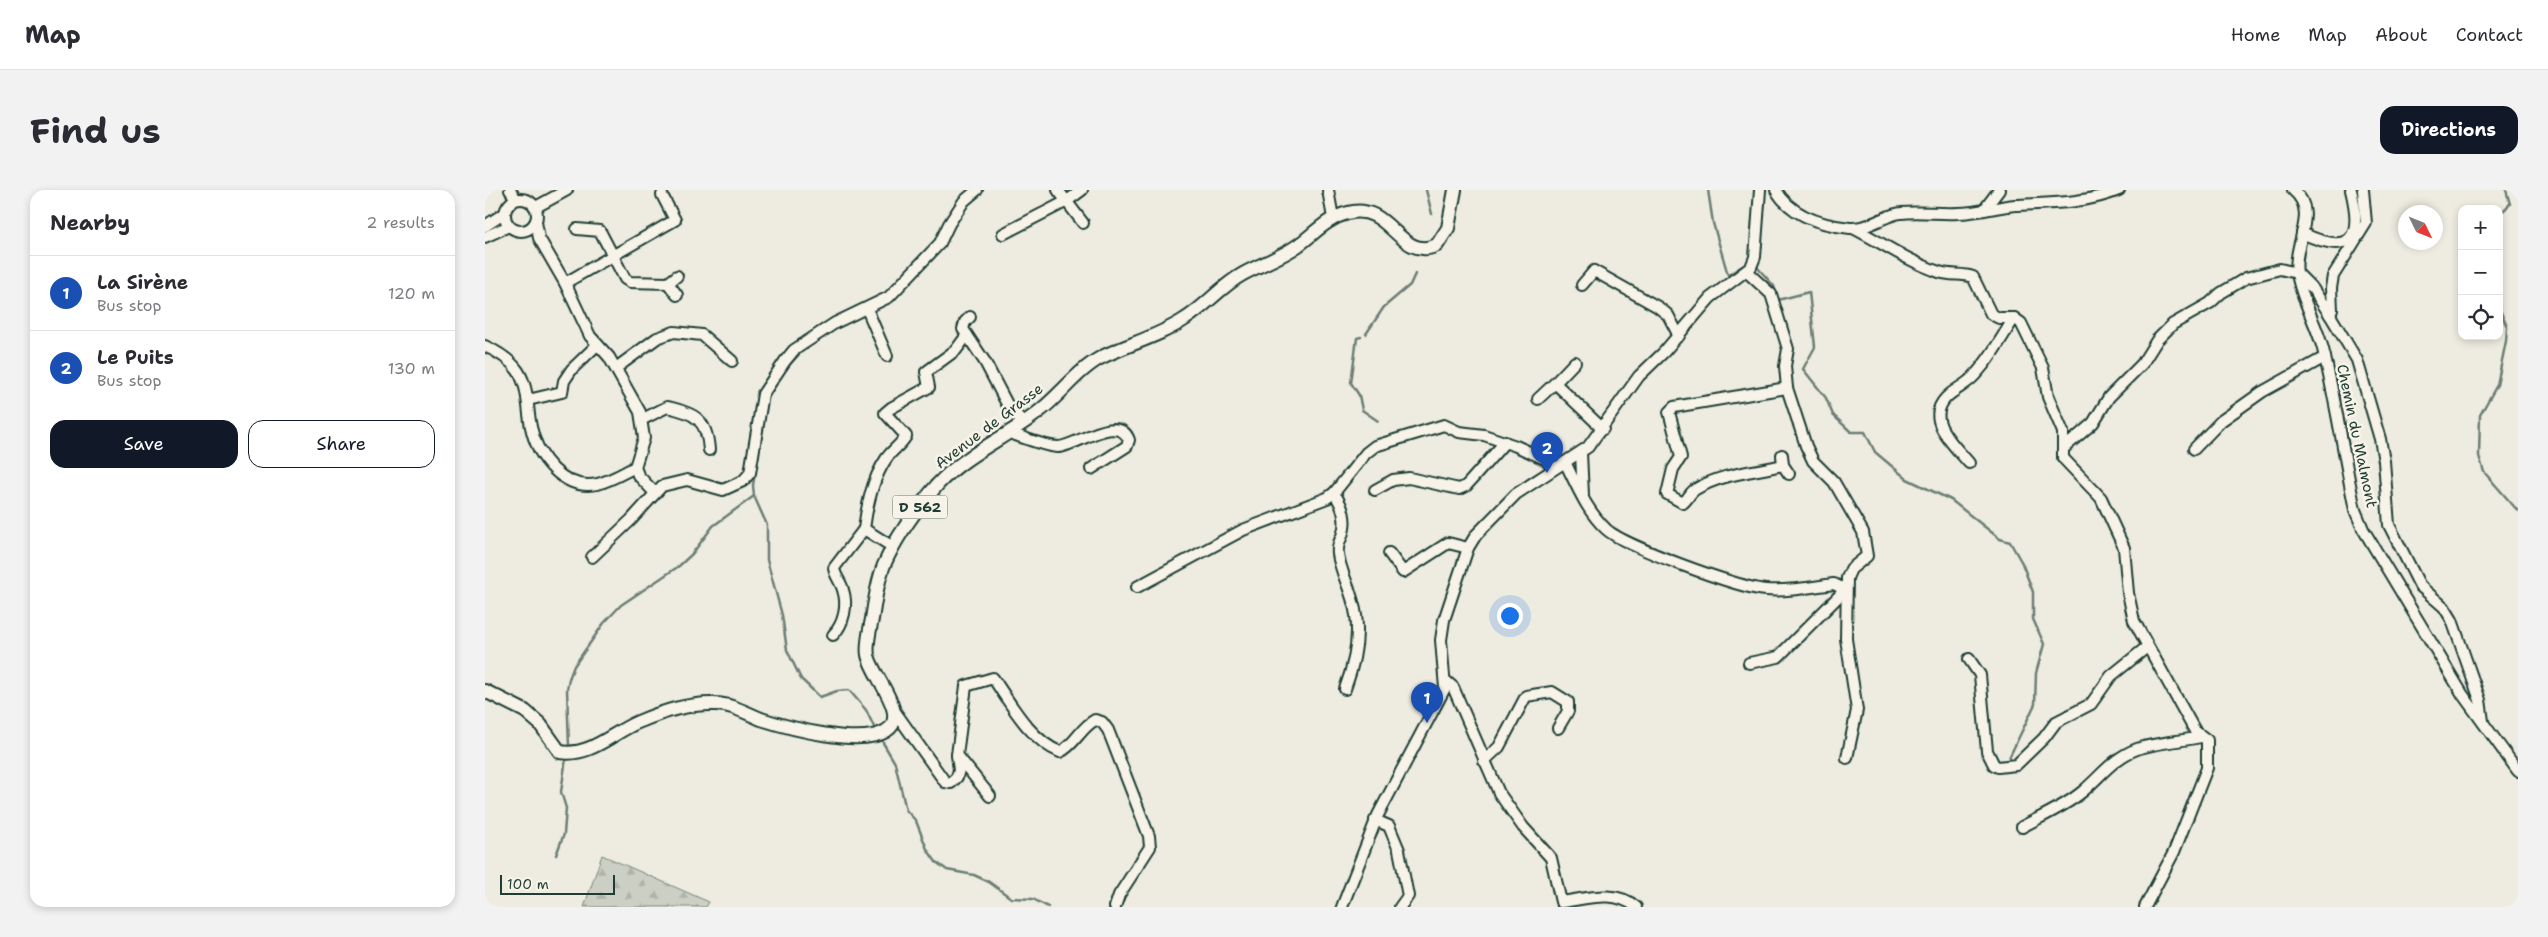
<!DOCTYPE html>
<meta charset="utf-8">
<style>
body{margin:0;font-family:"Shantell Sans",sans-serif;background:#f2f2f3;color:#2b2b33}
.controls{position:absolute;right:15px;top:15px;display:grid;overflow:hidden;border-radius:10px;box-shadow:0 2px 8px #0003}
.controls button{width:45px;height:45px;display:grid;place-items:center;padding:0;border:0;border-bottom:1px solid #e1e1e2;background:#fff;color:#2b2b33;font:25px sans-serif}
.compass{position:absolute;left:1913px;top:15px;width:45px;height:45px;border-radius:50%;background:#fff;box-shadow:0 2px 8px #0003;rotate:133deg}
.scale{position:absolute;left:15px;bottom:12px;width:115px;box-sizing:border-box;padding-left:5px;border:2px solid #1f3d34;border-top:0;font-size:14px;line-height:18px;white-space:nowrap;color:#1f3d34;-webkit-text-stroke:4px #f7f3e8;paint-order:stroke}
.you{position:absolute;left:1024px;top:425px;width:18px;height:18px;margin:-12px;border:4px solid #fff;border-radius:50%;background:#1a73e8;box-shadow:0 0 0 8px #1a73e833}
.badge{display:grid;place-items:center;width:32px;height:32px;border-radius:50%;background:#111827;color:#fff;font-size:16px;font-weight:700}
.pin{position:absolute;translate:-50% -41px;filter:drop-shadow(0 1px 2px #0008)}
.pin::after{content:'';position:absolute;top:26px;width:18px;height:15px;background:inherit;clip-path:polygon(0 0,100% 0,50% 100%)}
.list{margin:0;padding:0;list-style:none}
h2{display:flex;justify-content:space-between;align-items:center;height:65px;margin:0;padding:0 20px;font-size:21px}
h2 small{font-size:16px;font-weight:400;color:#7c7c81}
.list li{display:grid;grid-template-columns:32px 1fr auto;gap:15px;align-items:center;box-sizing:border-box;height:75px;padding:0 20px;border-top:1px solid #e1e1e2}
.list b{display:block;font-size:19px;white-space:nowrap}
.list p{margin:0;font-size:16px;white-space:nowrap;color:#7c7c81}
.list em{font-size:16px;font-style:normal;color:#7c7c81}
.actions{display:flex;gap:10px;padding:15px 20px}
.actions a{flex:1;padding:11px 0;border:1px solid #111827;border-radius:15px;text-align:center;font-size:18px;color:#111827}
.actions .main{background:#111827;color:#fff}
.icon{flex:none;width:28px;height:28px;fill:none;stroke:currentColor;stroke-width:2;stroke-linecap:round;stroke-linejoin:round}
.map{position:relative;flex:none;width:2033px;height:717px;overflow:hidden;border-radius:15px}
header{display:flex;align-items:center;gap:30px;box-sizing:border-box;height:70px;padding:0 25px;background:#fff;border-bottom:1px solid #e1e1e2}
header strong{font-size:24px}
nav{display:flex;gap:28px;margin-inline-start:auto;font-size:18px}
.intro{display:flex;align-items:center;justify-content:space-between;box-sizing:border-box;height:120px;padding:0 30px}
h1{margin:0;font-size:35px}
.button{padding:12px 22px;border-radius:15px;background:#111827;color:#fff;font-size:18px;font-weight:700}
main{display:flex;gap:30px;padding:0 30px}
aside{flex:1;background:#fff;border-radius:15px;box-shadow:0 2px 8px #0003}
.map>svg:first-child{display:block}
.forest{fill:url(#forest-firs);stroke:#76867c}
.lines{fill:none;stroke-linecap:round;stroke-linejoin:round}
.stream{stroke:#6c7e74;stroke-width:2.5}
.minor-casing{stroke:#1f3d34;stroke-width:14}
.major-casing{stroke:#1f3d34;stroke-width:16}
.minor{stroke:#f7f3e8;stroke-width:10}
.major{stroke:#f7f3e8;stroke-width:12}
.labels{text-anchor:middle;stroke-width:5;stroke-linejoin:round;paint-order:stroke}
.shield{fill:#f7f3e8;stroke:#60746a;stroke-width:1}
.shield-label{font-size:14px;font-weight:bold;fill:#1f3d34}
.street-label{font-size:15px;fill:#1f3d34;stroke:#f7f3e8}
</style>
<header>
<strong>Map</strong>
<nav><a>Home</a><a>Map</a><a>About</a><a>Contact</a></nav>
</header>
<div class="intro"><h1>Find us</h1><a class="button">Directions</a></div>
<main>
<aside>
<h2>Nearby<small>2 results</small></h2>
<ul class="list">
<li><span class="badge" style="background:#1a4fb4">1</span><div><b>La Sirène</b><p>Bus stop</p></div><em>120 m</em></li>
<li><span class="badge" style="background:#1a4fb4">2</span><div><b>Le Puits</b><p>Bus stop</p></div><em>130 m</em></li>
</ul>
<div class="actions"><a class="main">Save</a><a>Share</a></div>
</aside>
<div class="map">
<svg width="2033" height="717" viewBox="0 0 2033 717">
<defs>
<pattern id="forest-firs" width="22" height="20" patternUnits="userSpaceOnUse" patternTransform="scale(1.25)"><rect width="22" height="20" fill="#cccfc4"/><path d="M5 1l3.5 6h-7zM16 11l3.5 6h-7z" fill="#afb3a9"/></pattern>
</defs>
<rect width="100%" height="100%" fill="#eeece1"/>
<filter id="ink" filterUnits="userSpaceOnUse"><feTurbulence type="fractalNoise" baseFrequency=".02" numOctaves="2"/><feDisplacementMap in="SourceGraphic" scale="10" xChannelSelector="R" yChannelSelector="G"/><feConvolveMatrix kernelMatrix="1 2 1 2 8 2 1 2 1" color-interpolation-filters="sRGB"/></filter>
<g filter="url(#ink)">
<path class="forest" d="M 117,665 L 224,712 L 221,717 L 99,717 Z"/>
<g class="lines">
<g class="stream">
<path d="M 941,0 L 947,24"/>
<path d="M 1223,0 L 1228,33 L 1243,85 L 1259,75"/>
<path d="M 2014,25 L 2025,14 L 2021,0"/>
<path d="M 1272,77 L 1289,96 L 1293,110 L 1324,102 L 1330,157 L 1318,179 L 1341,208 L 1348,225 L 1366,242 L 1380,242 L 1390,262 L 1422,289 L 1466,310 L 1515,349 L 1525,352 L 1537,373 L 1548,402 L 1548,429 L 1559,454 L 1551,483 L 1550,514 L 1522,572"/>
<path d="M 2014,90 L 2015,120 L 2022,137 L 2021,151 L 2012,195 L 1995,225 L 1994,266 L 1999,282 L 2033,321"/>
<path d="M 881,144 L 899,117 L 925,95 L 930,84"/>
<path d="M 876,147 L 872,148 L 866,193 L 874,205 L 877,220 L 893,231"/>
<path d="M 299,181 L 319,159"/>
<path d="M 292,191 L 282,211 L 268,295 L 269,306 L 282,335 L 282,370 L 297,425 L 302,460 L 316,489 L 335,507 L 352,501 L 364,500 L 381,520 L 390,539"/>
<path d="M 397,551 L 410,573 L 421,620 L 431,631 L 442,659 L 451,672 L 462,680 L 489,685 L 504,692 L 526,708 L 548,709 L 563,717"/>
<path d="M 84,557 L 82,499 L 84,489 L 89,476 L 119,433 L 136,415 L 194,376 L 207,364 L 228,336 L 269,306"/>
<path d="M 71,665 L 79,644 L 81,618 L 76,602 L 81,568"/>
</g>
<g class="minor-casing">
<g id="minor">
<path d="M 25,0 L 31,9"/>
<path d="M 573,0 L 598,33"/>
<path d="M 843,0 L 848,28"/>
<path d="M 1291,0 C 1306,26 1336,35 1365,38 C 1385,39 1401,24 1416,23 C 1435,21 1454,24 1473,23 C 1492,23 1511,17 1530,15 C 1566,13 1600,14 1634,0"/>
<path d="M 1808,0 C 1835,22 1807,54 1812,83 C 1816,109 1831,133 1838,159 C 1851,212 1859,266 1870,320 L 1878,339 L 1978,505 L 2033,581"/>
<circle cx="36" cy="25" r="16"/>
<path d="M 51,17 L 82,0"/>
<path d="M 1499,20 L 1514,0"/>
<path d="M 51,32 L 54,48 L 80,93 L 105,146 L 124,167 L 155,222 L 159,248 L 150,277 L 153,285 L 169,302"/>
<path d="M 0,36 L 20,23"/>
<path d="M 1368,38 C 1396,52 1424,72 1454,82 C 1466,86 1477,83 1488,87 L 1506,124 L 1514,128 L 1529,128 L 1536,133 L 1558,178 L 1563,207 L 1578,242 L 1578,268 L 1616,308 L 1639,358 L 1643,403 L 1649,431 L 1710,541 L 1722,550 L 1722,578 L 1689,662 L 1660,717"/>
<path d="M 92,39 L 115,41 L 140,89 L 145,92 L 183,93 L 192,105"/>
<path d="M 1817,43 C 1866,66 1878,49 1866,0"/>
<path d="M 518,44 L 582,11 L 597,0"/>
<path d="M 0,47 L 24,36"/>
<path d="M 1262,82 L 1286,104 L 1303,159 L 1300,176 L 1302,198 L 1321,256 L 1328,271 L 1349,292 L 1378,342 L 1382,366 L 1366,379 L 1362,388 L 1361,449 L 1372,520 L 1362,568"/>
<path d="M 80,93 L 190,30 L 177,5"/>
<path d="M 183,93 L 192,86"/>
<path d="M 1097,95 L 1109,81 L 1173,117 L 1183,125 L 1194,146"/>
<path d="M 382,119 L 402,166"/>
<path d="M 1845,125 L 1872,170 L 1895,249 L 1899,271 L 1904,335 L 1935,396 L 1959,417 L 1967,430 L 1995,510 L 1998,531"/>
<path d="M 485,127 L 480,132 L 478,139 L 500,172 L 523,216 L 538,232"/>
<path d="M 0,156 C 13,162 25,169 33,181 C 44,198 42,218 46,237 C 52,266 78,301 112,294 C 125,291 138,283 150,277"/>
<path d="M 1090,172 L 1070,193 L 1118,239"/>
<path d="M 131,178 L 172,148 L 189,142 L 217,145 L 247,171"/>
<path d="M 1053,209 L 1070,193"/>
<path d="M 43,210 L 77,202 L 79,191 L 87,179 L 112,155"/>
<path d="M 158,229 L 182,217 C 211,223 222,230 224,260"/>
<path d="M 523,243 C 539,247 557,256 573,257 C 590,257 634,222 644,250 L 642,256 L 606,279"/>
<path d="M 1579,258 L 1608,233 L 1624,207 L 1657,174 L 1672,150 L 1688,134 L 1725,113 L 1736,103 L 1761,88 L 1795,79 L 1812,83 L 1828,99 L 1845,125 L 1847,120 L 1846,98 L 1848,86 L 1881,33 L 1878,0"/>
<path d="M 1709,259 L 1736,231 L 1777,202 L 1840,167"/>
<path d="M 1096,263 L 1098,305"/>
<path d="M 1297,265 L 1298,275 L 1304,284"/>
<path d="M 1080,272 C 1092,296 1101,320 1121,339 C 1139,356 1254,398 1281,400 C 1302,402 1327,397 1349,394 L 1357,398 L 1356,404 L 1293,467 L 1264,473"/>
<path d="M 1484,273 C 1468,254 1437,228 1464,205 C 1472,198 1482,194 1489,186 C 1505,169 1516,149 1529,128"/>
<path d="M 1298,275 C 1269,282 1238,283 1211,299 C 1206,301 1203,309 1198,313 L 1182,304 L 1188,279 L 1196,267 L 1184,222 L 1189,217 L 1302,198"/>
<path d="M 890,300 L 908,290 L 924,288 L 974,299 L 981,296 L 1020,252"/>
<path d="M 849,303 C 858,316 863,330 857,346 C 854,352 852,357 853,364 C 855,380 864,396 868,412 C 877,441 870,472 860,499"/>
<path d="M 408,357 L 379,339 C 382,315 387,290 401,269 C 406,261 416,255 421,246 L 400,223 L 406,218 L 444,197 L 441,182 L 471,160 L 482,145"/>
<path d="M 904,363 L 918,382 L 963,353 L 983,358"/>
<path d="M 107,367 L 146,330 L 177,296 L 202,290 L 238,300 L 258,291 L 265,283 L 278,204 L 300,171 L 309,160 L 350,133 L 404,107 L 455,53 L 464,34 L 479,11 L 492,0"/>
<path d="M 652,397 L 758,340 L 842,308 L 849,303 L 881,263 L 890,256 L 959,235 L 974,242 L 999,245 L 1031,256 L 1060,269 L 1070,277"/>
<path d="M 348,445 C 359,434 363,415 358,400 C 356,391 350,387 349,378 L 379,339"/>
<path d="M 1484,469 L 1495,485 L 1502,561 L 1509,575 L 1513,577 L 1531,575 L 1559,548 L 1571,532 L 1606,514 L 1626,486 L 1662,457"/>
<path d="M 961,491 L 968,497 L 1014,603 L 1038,637 L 1066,668 L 1076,712 C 1101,709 1130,699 1151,717"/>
<path d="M 411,523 L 460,592 L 466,593 L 472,587 L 474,580 L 472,565 L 481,496 L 508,488 C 526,514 545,550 575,562 C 590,555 595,538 610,530 L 617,532 L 623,540 L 664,646 L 665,657 L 634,705 L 630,717"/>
<path d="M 472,565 L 505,606"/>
<path d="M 999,571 L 1014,557 L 1041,506 L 1067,502 L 1083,512 L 1083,521 L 1073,538"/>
<path d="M 890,630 L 904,636 L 914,660 L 923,706 L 915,717"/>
<path d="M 1537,637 C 1557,626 1579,617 1597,602 C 1616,586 1628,568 1652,559 C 1669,553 1697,551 1716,547"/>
<path d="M 857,717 L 893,625 L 960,498 L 956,450 L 959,430 L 983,358 L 991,345 L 1031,304 L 1103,257 L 1154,186 L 1179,162 L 1225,108 L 1266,77 L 1270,67 L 1275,0"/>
</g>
</g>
<g class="major-casing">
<path id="major" d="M 0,501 L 40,521 L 55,534 L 75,562 C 105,567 127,543 153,532 C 176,522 206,513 230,514 C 246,514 261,523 276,529 C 304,538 376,557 401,541 C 426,526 387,486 383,465 C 381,454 385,440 387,429 C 390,411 392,392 399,375 C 411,347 433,317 453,294 C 482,263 525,246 557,219 C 577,203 594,179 617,167 C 644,154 675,146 700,129 C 721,116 736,96 758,84 C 776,74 795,68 812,56 C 829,44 842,28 863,23 C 905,11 915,73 952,55 L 963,38 L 970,0"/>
</g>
<use href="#minor" class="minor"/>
<use href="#major" class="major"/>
</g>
</g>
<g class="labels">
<rect class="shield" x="407.5" y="305.5" width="55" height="23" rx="4"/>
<g class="shield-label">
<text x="435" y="322">D 562</text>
</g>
<g class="street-label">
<text transform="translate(504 236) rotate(-37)" y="5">Avenue de Grasse</text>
<text transform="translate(1872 246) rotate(78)" y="5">Chemin du Malmont</text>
</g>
</g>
</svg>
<div class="controls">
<button>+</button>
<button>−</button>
<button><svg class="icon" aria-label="locate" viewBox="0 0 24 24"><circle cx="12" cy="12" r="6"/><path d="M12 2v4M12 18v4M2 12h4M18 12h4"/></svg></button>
</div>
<svg class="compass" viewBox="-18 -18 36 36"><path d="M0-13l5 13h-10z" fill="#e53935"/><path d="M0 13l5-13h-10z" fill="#7c7c81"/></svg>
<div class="scale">100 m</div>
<div class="you"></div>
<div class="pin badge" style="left:942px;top:533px;background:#1a4fb4">1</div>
<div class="pin badge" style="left:1062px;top:283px;background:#1a4fb4">2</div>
</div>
</main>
